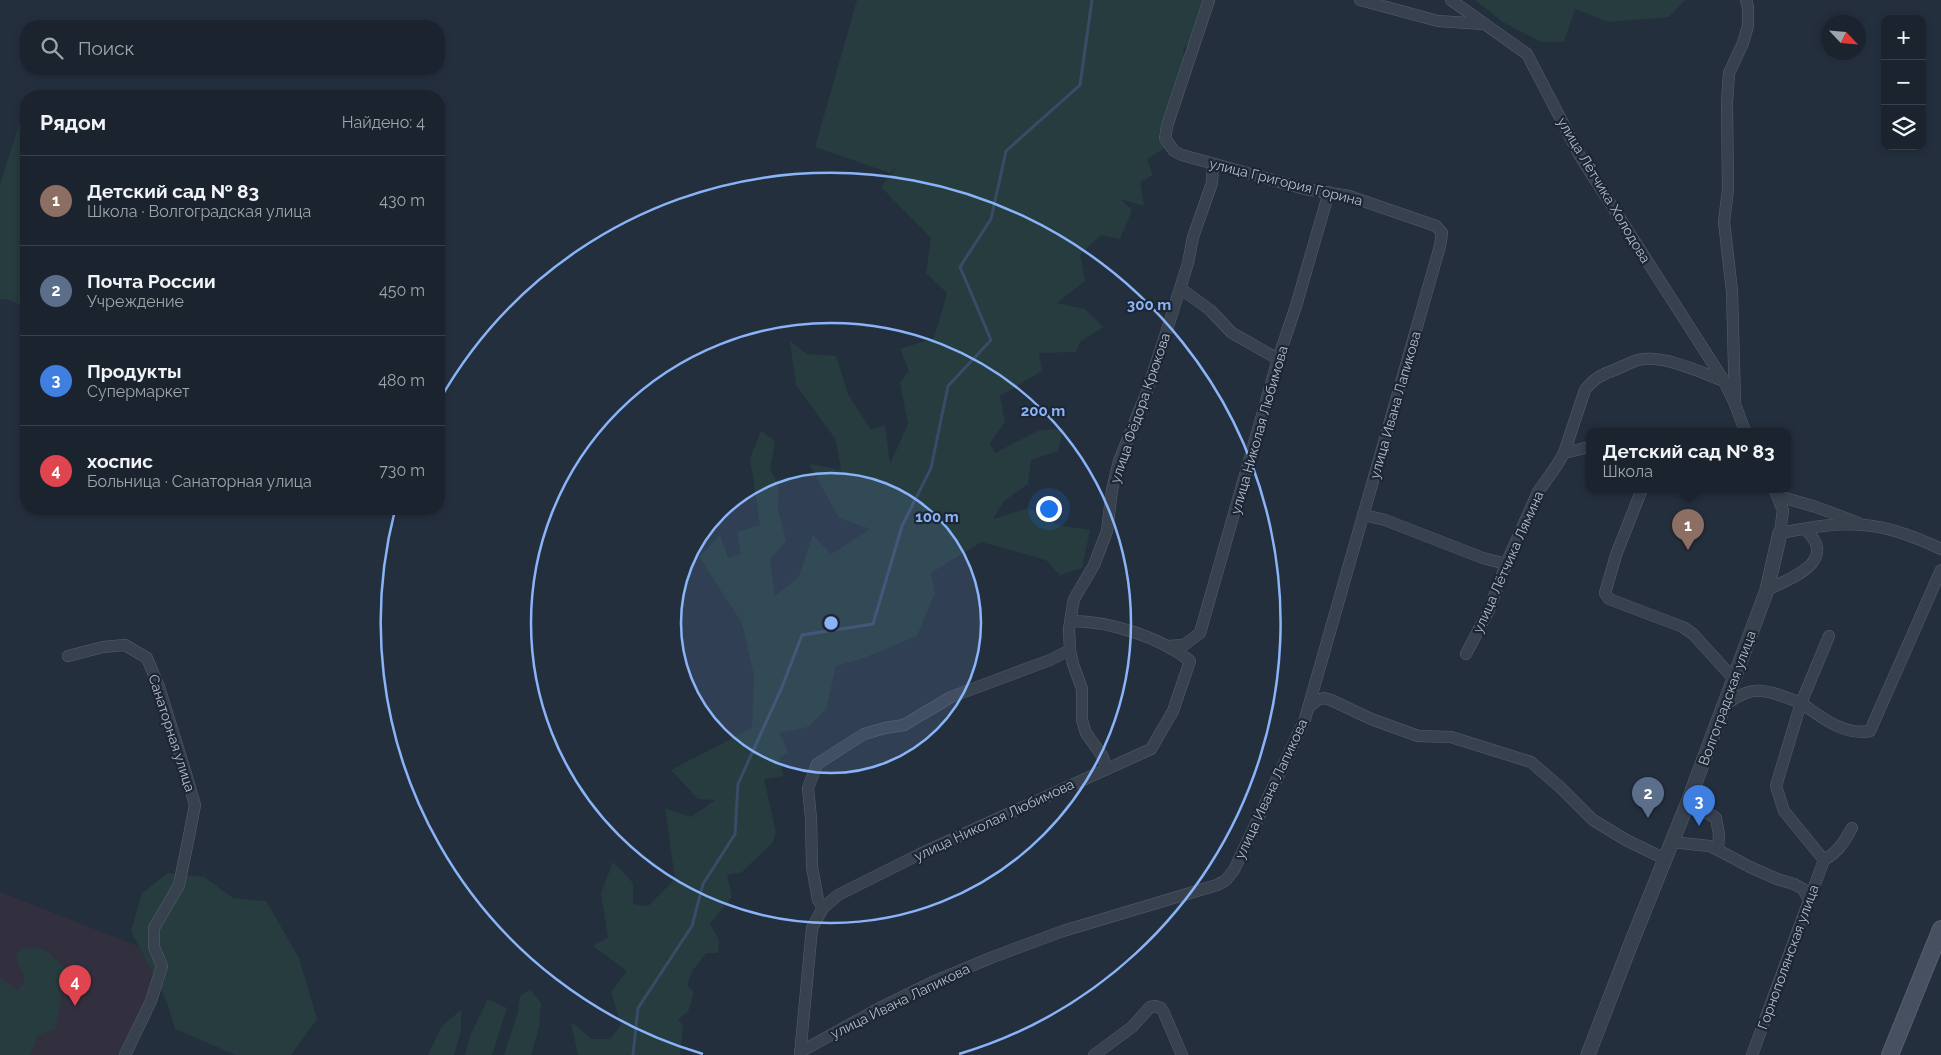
<!DOCTYPE html>
<html lang="ru">
<meta charset="utf-8">
<style>
body{margin:0;font-family:Raleway,sans-serif;background:#242b36;color:#f1f3f6}
.controls{position:absolute;right:15px;top:15px;display:grid;overflow:hidden;border-radius:10px;box-shadow:0 2px 8px #0003}
.controls button{width:45px;height:45px;display:grid;place-items:center;padding:0;border:0;border-bottom:1px solid #39404a;background:#1b232e;color:#f1f3f6;font:25px sans-serif}
.compass{position:absolute;left:1821px;top:15px;width:45px;height:45px;border-radius:50%;background:#1b232e;box-shadow:0 2px 8px #0003;rotate:116deg}
.you{position:absolute;left:1048px;top:508px;width:18px;height:18px;margin:-12px;border:4px solid #fff;border-radius:50%;background:#1a73e8;box-shadow:0 0 0 8px #1a73e833}
.badge{display:grid;place-items:center;width:32px;height:32px;border-radius:50%;background:#8c9099;color:#fff;font-size:16px;font-weight:700}
.pin{position:absolute;translate:-50% -41px;filter:drop-shadow(0 1px 2px #0008)}
.pin::after{content:'';position:absolute;top:26px;width:18px;height:15px;background:inherit;clip-path:polygon(0 0,100% 0,50% 100%)}
.popup{position:absolute;left:1586px;top:428px;width:205px;height:65px;box-sizing:border-box;display:grid;place-content:center;border-radius:10px;background:#1b232e;filter:drop-shadow(0 1px 4px #0005);font-size:16px;white-space:nowrap;color:#a0a4aa}
.popup b{font-size:19px;color:#f1f3f6}
.popup::after{content:'';position:absolute;left:50%;top:100%;margin-left:-10px;border:10px solid transparent;border-top-color:#1b232e}
.list{margin:0;padding:0;list-style:none}
h2{display:flex;justify-content:space-between;align-items:center;height:65px;margin:0;padding:0 20px;font-size:21px}
h2 small{font-size:16px;font-weight:400;color:#a0a4aa}
.list li{display:grid;grid-template-columns:32px 1fr auto;gap:15px;align-items:center;box-sizing:border-box;height:90px;padding:0 20px;border-top:1px solid #39404a}
.list b{display:block;font-size:19px;white-space:nowrap}
.list p{margin:0;font-size:16px;white-space:nowrap;color:#a0a4aa}
.list em{font-size:16px;font-style:normal;color:#a0a4aa}
.icon{flex:none;width:28px;height:28px;fill:none;stroke:currentColor;stroke-width:2;stroke-linecap:round;stroke-linejoin:round}
.map{position:relative;flex:none;width:1941px;height:1055px;overflow:hidden}
.search{position:absolute;background:#1b232e;box-shadow:0 2px 8px #0003;left:20px;top:20px;width:425px;height:55px;display:flex;align-items:center;gap:12px;box-sizing:border-box;padding:0 18px;border-radius:20px;color:#a0a4aa;font-size:19px}
.panel{position:absolute;background:#1b232e;box-shadow:0 2px 8px #0003;left:20px;top:90px;width:425px;height:425px;border-radius:20px}
.map>svg:first-child{display:block}
.medical{fill:#32303f}
.green{fill:#263c3f}
.lines{fill:none;stroke-linecap:round;stroke-linejoin:round}
.stream{stroke:#394c67;stroke-width:3}
.minor-casing{stroke:#565f6c;stroke-width:12}
.tertiary-casing{stroke:#565f6c;stroke-width:15}
.secondary-casing{stroke:#565f6c;stroke-width:18}
.minor{stroke:#38414e;stroke-width:11}
.tertiary{stroke:#38414e;stroke-width:14}
.secondary{stroke:#465061;stroke-width:16}
.ring{fill:none;stroke:#8ab4f8;stroke-width:2.5}
.labels{text-anchor:middle;stroke-width:4.5;stroke-linejoin:round;paint-order:stroke}
.street-label{font-size:14px;fill:#b4bcc9;stroke:#1d2633}
.centre{fill:#8ab4f8;stroke:#1d2633;stroke-width:2.5}
.ring-label{font-size:15px;text-anchor:middle;font-weight:bold;fill:#8ab4f8;stroke:#1d2633;stroke-width:4.5;stroke-linejoin:round;paint-order:stroke}
</style>
<div class="map">
<svg width="1941" height="1055" viewBox="0 0 1941 1055">
<rect width="100%" height="100%" fill="#242f3e"/>
<path class="medical" d="M 0,892 L 168,958 L 131,1055 L 0,1055 Z"/>
<g class="green">
<path d="M 857,0 L 1206,0 L 1198,34 L 1183,49 L 1187,82 L 1174,95 L 1159,134 L 1165,148 L 1147,159 L 1153,175 L 1140,182 L 1144,206 L 1120,199 L 1132,210 L 1120,239 L 1101,235 L 1080,255 L 1085,281 L 1057,303 L 1085,309 L 1103,327 L 1080,342 L 1076,352 L 1039,353 L 1042,371 L 1000,396 L 1005,422 L 990,443 L 995,453 L 1038,431 L 1064,428 L 1058,451 L 1031,460 L 1028,484 L 1004,501 L 993,519 L 1028,508 L 1058,525 L 1090,530 L 1082,568 L 1060,575 L 1046,560 L 981,542 L 931,573 L 935,593 L 917,636 L 864,658 L 836,666 L 826,709 L 808,727 L 780,733 L 788,753 L 780,758 L 783,776 L 764,779 L 776,833 L 772,843 L 742,872 L 727,875 L 732,897 L 710,924 L 719,940 L 718,953 L 706,953 L 693,970 L 687,985 L 694,992 L 688,1012 L 678,1019 L 683,1026 L 680,1055 L 578,1055 L 571,1022 L 592,1039 L 610,1039 L 621,1025 L 611,992 L 627,971 L 593,946 L 608,937 L 601,893 L 613,862 L 633,883 L 633,904 L 648,906 L 675,879 L 665,808 L 691,817 L 715,800 L 698,799 L 671,770 L 752,728 L 754,676 L 742,623 L 699,557 L 720,535 L 728,558 L 741,554 L 737,532 L 760,525 L 750,458 L 761,431 L 775,441 L 770,469 L 779,485 L 778,509 L 786,541 L 770,559 L 775,596 L 798,578 L 813,535 L 831,554 L 870,529 L 839,518 L 809,464 L 841,470 L 836,440 L 796,385 L 790,341 L 807,354 L 836,356 L 848,394 L 871,430 L 885,425 L 890,464 L 908,424 L 900,382 L 909,371 L 900,349 L 934,338 L 947,293 L 926,273 L 931,238 L 881,187 L 897,167 L 890,173 L 815,147 Z"/>
<path d="M 1475,0 L 1685,0 L 1669,17 L 1608,22 L 1575,9 L 1564,42 L 1541,42 L 1503,22 Z"/>
<path d="M 26,103 L 26,307 L 9,300 L 0,299 L 0,184 Z"/>
<path d="M 168,873 L 204,877 L 233,898 L 266,901 L 299,958 L 317,1019 L 291,1055 L 236,1055 L 175,1029 L 167,1002 L 131,931 L 142,893 Z"/>
<path d="M 38,948 L 48,952 L 64,968 L 63,988 L 55,1029 L 38,1035 L 30,1055 L 0,1055 L 0,978 L 18,991 L 25,980 L 16,956 L 20,949 Z"/>
<path d="M 530,989 L 541,1003 L 539,1027 L 531,1055 L 504,1055 L 518,1012 L 520,996 Z"/>
<path d="M 488,999 L 507,1008 L 492,1055 L 465,1055 L 471,1034 Z"/>
<path d="M 461,1010 L 461,1030 L 454,1055 L 428,1055 L 442,1026 Z"/>
</g>
<g class="lines">
<path class="stream" d="M 633,1055 L 638,1008 L 692,926 L 703,884 L 735,834 L 738,784 L 782,687 L 802,635 L 873,624 L 902,526 L 931,468 L 948,386 L 991,340 L 960,267 L 991,219 L 1006,151 L 1080,85 L 1092,0"/>
<g class="minor-casing">
<g id="minor">
<path d="M 1360,0 L 1438,21 L 1483,24"/>
<path d="M 1451,0 L 1527,54 L 1580,156 L 1724,381 L 1735,404"/>
<path d="M 1180,288 L 1210,310 L 1232,333 L 1278,359"/>
<path d="M 1745,431 L 1735,404 L 1732,291 L 1724,222 L 1728,189 L 1727,102 L 1729,73 L 1743,43 L 1748,26 L 1748,7 L 1746,0"/>
<path d="M 1564,453 L 1589,447"/>
<path d="M 1642,489 L 1616,555 L 1605,593 L 1609,599 L 1683,627 L 1693,634 L 1733,678"/>
<path d="M 1774,489 L 1783,510 L 1780,533 C 1807,528 1837,522 1864,525 C 1890,527 1918,538 1941,549"/>
<path d="M 1778,496 L 1816,507 L 1859,523"/>
<path d="M 1364,515 L 1385,520 L 1483,558 L 1506,564"/>
<path d="M 1767,590 C 1791,578 1840,561 1805,529"/>
<path d="M 1829,636 L 1801,703 C 1822,717 1843,736 1870,731 L 1941,570"/>
<path d="M 1168,646 L 1184,645 L 1200,633 L 1278,359 L 1296,306 L 1329,192"/>
<path d="M 1466,654 L 1489,610 L 1506,564 L 1538,492 L 1557,465 L 1564,453 L 1585,390 C 1594,378 1603,374 1617,369 C 1624,366 1631,362 1638,360 C 1662,354 1701,372 1724,381"/>
<path d="M 68,656 L 103,647 L 125,645 L 147,658 L 159,687 L 186,774 L 195,805 L 189,836 L 179,885 L 154,928 L 154,947 L 162,966 L 151,1001 L 125,1055"/>
<path d="M 1723,707 C 1754,681 1768,691 1801,703 L 1776,786 L 1784,811 L 1824,860 C 1839,851 1844,842 1852,828"/>
<path d="M 1308,708 L 1317,700 L 1324,698 L 1331,700 L 1371,719 L 1418,736 L 1451,737 L 1531,762 L 1561,788 L 1593,820 L 1626,840 L 1665,859"/>
<path d="M 1106,768 L 1103,757 L 1086,733 L 1082,720 L 1082,689 L 1073,664 L 1070,650 L 1069,629 L 1072,610 L 1074,599 L 1094,565 L 1107,531 L 1112,490 L 1119,461 L 1146,394 L 1166,333 L 1188,263 L 1193,237 L 1212,183 L 1213,164"/>
<path d="M 1688,802 L 1716,818 L 1719,834 L 1718,850"/>
<path d="M 1672,842 L 1709,846 L 1718,850 L 1750,867 L 1777,879 L 1794,884 L 1803,889 L 1810,901"/>
<path d="M 823,908 L 818,900 L 812,867 L 811,818 L 808,788 L 817,764 L 864,734 L 885,728 L 904,725 L 951,697 L 1050,660 L 1070,650"/>
<path d="M 800,1052 L 878,1009 L 935,981 L 993,957 L 1063,931 L 1217,885 L 1226,880 L 1234,870 L 1305,719 L 1440,246 L 1442,233 L 1436,226 L 1349,196 L 1305,189 L 1182,155 L 1174,151 L 1165,138 L 1167,126 L 1209,0"/>
<path d="M 800,1055 L 812,928 L 823,908 L 838,895 L 920,854 L 1151,749 L 1173,711 L 1190,661 C 1160,637 1109,621 1071,621"/>
<path d="M 1094,1055 L 1132,1027 L 1150,1007 L 1155,1006 L 1161,1008 L 1164,1013 L 1182,1055"/>
<path d="M 1752,1055 L 1824,860"/>
</g>
</g>
<g class="tertiary-casing">
<path id="tertiary" d="M 1588,1055 L 1630,946 L 1688,802 L 1748,641 L 1767,590 L 1780,533"/>
</g>
<g class="secondary-casing">
<path id="secondary" d="M 1890,1055 L 1941,929"/>
</g>
<use href="#minor" class="minor"/>
<use href="#tertiary" class="tertiary"/>
<use href="#secondary" class="secondary"/>
</g>
<circle cx="831" cy="623" r="150" fill="#8ab4f8" fill-opacity=".12"/>
<g class="ring">
<circle cx="831" cy="623" r="150"/>
<circle cx="831" cy="623" r="300"/>
<path d="M703 1054A450 450 0 0 1 395 510M439 401A450 450 0 1 1 959 1054"/>
</g>
<g class="labels">
<g class="street-label">
<text transform="translate(1286 182) rotate(14)" y="5">улица Григория Горина</text>
<text transform="translate(1604 190) rotate(59)" y="5">улица Лётчика Холодова</text>
<text transform="translate(1395 405) rotate(-74)" y="5">улица Ивана Лапикова</text>
<text transform="translate(1140 408) rotate(-71)" y="5">улица Фёдора Крюкова</text>
<text transform="translate(1259 430) rotate(-74)" y="5">улица Николая Любимова</text>
<text transform="translate(1508 562) rotate(-66)" y="5">улица Лётчика Лямина</text>
<text transform="translate(1727 698) rotate(-70)" y="5">Волгоградская улица</text>
<text transform="translate(172 733) rotate(72)" y="5">Санаторная улица</text>
<text transform="translate(1271 789) rotate(-65)" y="5">улица Ивана Лапикова</text>
<text transform="translate(994 820) rotate(-25)" y="5">улица Николая Любимова</text>
<text transform="translate(1788 957) rotate(-70)" y="5">Горнополянская улица</text>
<text transform="translate(900 1001) rotate(-26)" y="5">улица Ивана Лапикова</text>
</g>
</g>
<circle cx="831" cy="623" r="8" class="centre"/>
<g class="ring-label">
<text x="1149" y="310">300 m</text>
<text x="1043" y="416">200 m</text>
<text x="937" y="522">100 m</text>
</g>
</svg>
<div class="controls">
<button>+</button>
<button>−</button>
<button><svg class="icon" aria-label="layers" viewBox="0 0 24 24"><path d="M12 4l9 5-9 5-9-5zM3 14l9 5 9-5"/></svg></button>
</div>
<svg class="compass" viewBox="-18 -18 36 36"><path d="M0-13l5 13h-10z" fill="#e53935"/><path d="M0 13l5-13h-10z" fill="#a0a4aa"/></svg>
<div class="you"></div>
<div class="pin badge" style="left:1688px;top:550px;background:#8d6e63">1</div>
<div class="popup"><b>Детский сад № 83</b>Школа</div>
<div class="pin badge" style="left:1648px;top:818px;background:#5c6f8a">2</div>
<div class="pin badge" style="left:1699px;top:826px;background:#3f7fe0">3</div>
<div class="pin badge" style="left:75px;top:1006px;background:#e0444e">4</div>
<div class="search"><svg class="icon" aria-label="search" viewBox="0 0 24 24"><circle cx="10" cy="10" r="6"/><path d="M15 15l6 6"/></svg>Поиск</div>
<section class="panel">
<h2>Рядом<small>Найдено: 4</small></h2>
<ul class="list">
<li><span class="badge" style="background:#8d6e63">1</span><div><b>Детский сад № 83</b><p>Школа · Волгоградская улица</p></div><em>430 m</em></li>
<li><span class="badge" style="background:#5c6f8a">2</span><div><b>Почта России</b><p>Учреждение</p></div><em>450 m</em></li>
<li><span class="badge" style="background:#3f7fe0">3</span><div><b>Продукты</b><p>Супермаркет</p></div><em>480 m</em></li>
<li><span class="badge" style="background:#e0444e">4</span><div><b>хоспис</b><p>Больница · Санаторная улица</p></div><em>730 m</em></li>
</ul>
</section>
</div>
